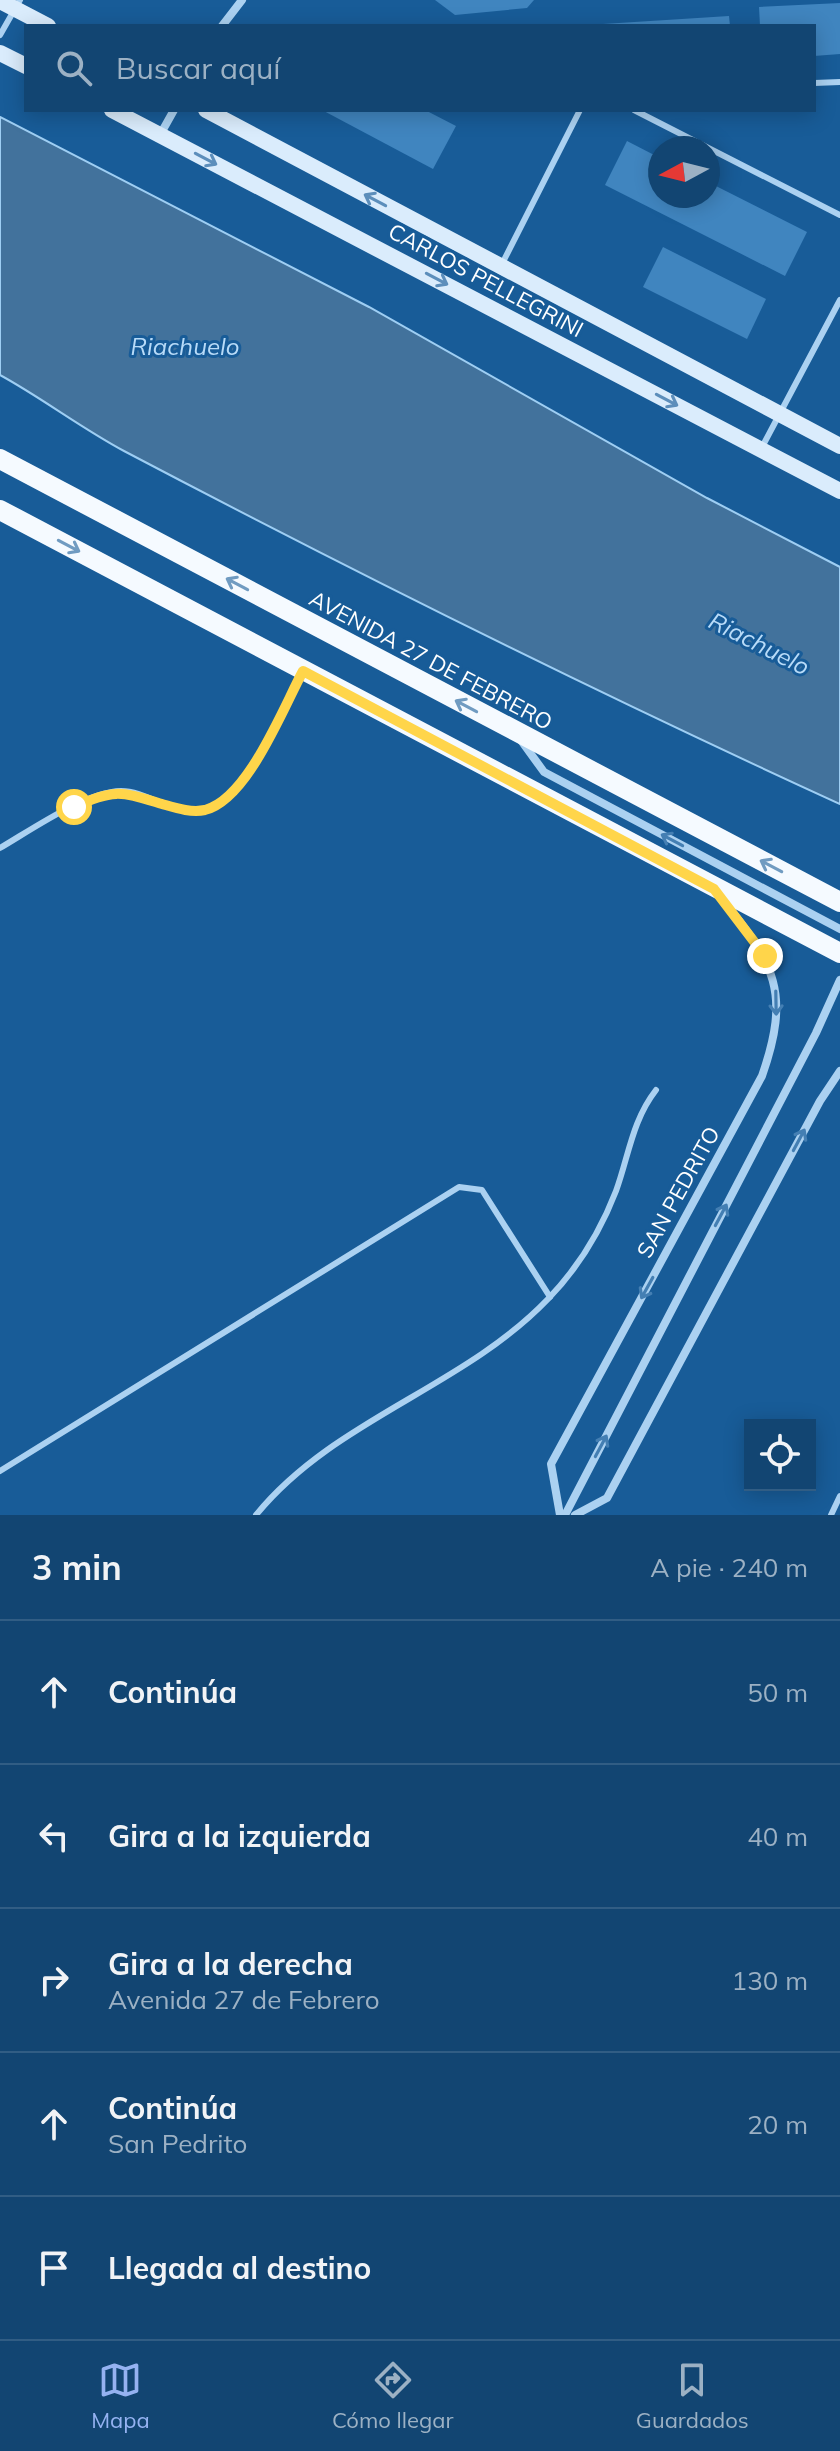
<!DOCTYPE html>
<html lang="es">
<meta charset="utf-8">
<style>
body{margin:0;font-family:Mulish,sans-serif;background:#1f4f7a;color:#f1f3f6}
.controls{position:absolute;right:24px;bottom:24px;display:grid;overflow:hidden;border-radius:0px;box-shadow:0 4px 20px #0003}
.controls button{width:72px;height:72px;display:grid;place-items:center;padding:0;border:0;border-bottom:2px solid #315d84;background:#124572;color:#f1f3f6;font:40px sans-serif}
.compass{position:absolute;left:648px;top:136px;width:72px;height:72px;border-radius:50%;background:#124572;box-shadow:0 4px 20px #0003;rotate:263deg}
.stop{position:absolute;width:24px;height:24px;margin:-18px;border:6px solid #ffd54a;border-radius:50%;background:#fff}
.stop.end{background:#ffd54a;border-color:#fff;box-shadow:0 2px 8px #0008}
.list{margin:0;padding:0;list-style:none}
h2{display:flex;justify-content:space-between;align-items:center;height:104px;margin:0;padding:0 32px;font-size:34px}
h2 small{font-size:26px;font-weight:400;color:#9cb1c4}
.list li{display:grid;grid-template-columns:52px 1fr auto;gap:24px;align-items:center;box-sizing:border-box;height:144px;padding:0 32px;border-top:2px solid #315d84}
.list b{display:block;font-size:30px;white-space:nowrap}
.list p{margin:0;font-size:26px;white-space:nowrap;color:#9cb1c4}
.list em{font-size:26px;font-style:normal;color:#9cb1c4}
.icon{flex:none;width:44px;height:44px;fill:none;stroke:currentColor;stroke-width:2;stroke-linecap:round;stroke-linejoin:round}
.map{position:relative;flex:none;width:840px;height:1515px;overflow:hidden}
.search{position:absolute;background:#124572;box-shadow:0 4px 20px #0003;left:24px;right:24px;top:24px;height:88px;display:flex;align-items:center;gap:20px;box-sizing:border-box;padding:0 28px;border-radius:0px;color:#9cb1c4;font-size:30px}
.sheet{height:824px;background:#124572}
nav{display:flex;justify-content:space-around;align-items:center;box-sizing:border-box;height:112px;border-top:2px solid #315d84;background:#124572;font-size:22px;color:#9cb1c4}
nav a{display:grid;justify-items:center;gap:4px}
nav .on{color:#95b2f1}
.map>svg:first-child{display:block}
.water{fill:#42729c;stroke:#9ecef3;stroke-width:2}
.building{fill:#4085bf}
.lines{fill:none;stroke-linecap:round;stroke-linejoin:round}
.lane{stroke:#abd1f1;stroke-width:6}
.street{stroke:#abd1f1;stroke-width:8}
.secondary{stroke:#daecfc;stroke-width:16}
.primary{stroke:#f5faff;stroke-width:20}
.oneway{stroke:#5c8ebb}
.oneway2{stroke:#709bc1}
.oneway3{stroke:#447fb3}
.route{stroke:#ffd54a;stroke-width:10}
.labels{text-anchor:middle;stroke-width:6;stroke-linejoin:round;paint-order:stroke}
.street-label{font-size:22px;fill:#fff;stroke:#185c98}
.water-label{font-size:24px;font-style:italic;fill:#b8dbf8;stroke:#185c98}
</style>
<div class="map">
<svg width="840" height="1515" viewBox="0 0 840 1515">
<rect width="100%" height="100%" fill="#185c98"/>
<path class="water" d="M 0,117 L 369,307 L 707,498 L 840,567 L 840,804 C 597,693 360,575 124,451 C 81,428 42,398 0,375 Z"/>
<g class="building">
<path d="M 435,0 L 534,0 L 527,8 L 455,15 Z"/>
<path d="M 840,3 L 840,54 L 814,56 L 814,26 L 760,26 L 759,7 Z"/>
<path d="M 729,16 L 730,26 L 603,26 L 603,24 Z"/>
<path d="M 322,110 L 425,110 L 456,126 L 433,169 Z"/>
<path d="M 627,141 L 660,158 L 660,196 L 708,196 L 708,182 L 807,232 L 785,276 L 605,185 Z"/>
<path d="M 663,247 L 766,299 L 747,339 L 643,287 Z"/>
</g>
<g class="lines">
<g class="lane">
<path d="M 0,35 L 20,0"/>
<path d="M 814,83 L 840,82"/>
<path d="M 634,110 L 840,215"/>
<path d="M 502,264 L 580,110"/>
<path d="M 761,449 L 840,300"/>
<path d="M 0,848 C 31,830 85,792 121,791 C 145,791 168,811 192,811 C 243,812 280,713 301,674"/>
<path d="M 0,1471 L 459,1187 L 482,1190 L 550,1297"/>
<path d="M 256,1515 C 334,1419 463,1388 548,1299 C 577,1269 601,1230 616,1191 C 629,1155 632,1121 656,1090"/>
<path d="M 831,1515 L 840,1496"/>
</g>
<g class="street">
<path d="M 222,26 L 242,0"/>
<path d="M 160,135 L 174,110"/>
<path d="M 520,739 L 544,772 L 840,929"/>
<path d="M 560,1515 L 551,1464 L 762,1076 C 791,993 775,964 722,899"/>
<path d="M 565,1515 L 816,1033 L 840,980"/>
<path d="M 575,1515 L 607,1498 L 820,1101 L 840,1071"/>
</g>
<g class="secondary">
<path d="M 0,1 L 48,26"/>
<path d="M 0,53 L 26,66"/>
<path d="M 112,110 L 840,491"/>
<path d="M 206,110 L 840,446"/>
</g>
<g class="primary">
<path d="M 0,459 L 840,902"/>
<path d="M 0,510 L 840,953"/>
</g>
</g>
<defs><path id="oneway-shaft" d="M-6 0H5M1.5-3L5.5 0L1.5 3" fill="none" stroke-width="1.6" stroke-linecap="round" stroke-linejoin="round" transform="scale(2)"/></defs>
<g class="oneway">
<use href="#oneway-shaft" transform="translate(206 159) rotate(28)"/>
<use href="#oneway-shaft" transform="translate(375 200) rotate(-152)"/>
<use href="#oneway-shaft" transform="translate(437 279) rotate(28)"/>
<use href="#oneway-shaft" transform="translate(667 400) rotate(28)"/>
</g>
<g class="oneway2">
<use href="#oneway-shaft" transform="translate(69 546) rotate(28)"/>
<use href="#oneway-shaft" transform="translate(237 584) rotate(-152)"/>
<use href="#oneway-shaft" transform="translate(466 706) rotate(-152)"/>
<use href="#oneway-shaft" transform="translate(771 866) rotate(-152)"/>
</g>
<g class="oneway3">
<use href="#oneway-shaft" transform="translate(672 840) rotate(-152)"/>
<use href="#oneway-shaft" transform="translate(776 1003) rotate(89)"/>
<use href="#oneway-shaft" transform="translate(799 1140) rotate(-62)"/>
<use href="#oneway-shaft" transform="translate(721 1215) rotate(-62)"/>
<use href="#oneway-shaft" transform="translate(647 1288) rotate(119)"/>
<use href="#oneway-shaft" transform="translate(601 1446) rotate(-62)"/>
</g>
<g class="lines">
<path class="route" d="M 74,807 C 115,788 122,792 162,804 C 176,808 191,813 205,810 C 248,799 283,708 303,671 L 714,889 L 765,956"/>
</g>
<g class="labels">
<g class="street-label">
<text transform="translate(486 280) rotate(28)" y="8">CARLOS PELLEGRINI</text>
<text transform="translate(431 660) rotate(28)" y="8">AVENIDA 27 DE FEBRERO</text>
<text transform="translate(678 1192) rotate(-61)" y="8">SAN PEDRITO</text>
</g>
<g class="water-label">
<text x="185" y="355">Riachuelo</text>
<text transform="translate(759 644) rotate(27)" y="8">Riachuelo</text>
</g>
</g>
</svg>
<div class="controls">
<button><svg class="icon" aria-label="locate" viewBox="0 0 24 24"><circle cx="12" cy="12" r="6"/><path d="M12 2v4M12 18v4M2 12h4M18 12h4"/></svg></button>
</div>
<svg class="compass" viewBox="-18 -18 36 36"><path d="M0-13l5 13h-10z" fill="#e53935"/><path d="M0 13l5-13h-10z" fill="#9cb1c4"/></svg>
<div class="stop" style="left:74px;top:807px"></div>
<div class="stop end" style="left:765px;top:956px"></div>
<div class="search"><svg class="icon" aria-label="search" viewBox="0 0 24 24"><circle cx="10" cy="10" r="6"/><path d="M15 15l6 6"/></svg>Buscar aquí</div>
</div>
<section class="sheet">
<h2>3 min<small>A pie · 240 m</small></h2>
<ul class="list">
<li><svg class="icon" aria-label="ahead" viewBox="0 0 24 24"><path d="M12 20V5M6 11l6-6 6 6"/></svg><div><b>Continúa</b></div><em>50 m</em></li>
<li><svg class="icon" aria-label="left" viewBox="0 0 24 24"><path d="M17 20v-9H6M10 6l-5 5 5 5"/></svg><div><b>Gira a la izquierda</b></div><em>40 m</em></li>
<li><svg class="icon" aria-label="right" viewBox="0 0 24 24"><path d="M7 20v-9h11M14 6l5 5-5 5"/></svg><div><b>Gira a la derecha</b><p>Avenida 27 de Febrero</p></div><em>130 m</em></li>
<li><svg class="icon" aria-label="ahead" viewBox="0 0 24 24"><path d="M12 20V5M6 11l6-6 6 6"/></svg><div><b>Continúa</b><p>San Pedrito</p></div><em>20 m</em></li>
<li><svg class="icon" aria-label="arrive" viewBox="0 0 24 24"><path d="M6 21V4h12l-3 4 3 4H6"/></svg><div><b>Llegada al destino</b></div></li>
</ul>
</section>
<nav>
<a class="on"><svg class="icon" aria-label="map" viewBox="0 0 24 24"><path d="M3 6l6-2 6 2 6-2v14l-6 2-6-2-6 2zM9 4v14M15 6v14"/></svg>Mapa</a>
<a><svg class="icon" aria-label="directions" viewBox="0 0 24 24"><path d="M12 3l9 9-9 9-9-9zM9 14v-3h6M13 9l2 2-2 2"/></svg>Cómo llegar</a>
<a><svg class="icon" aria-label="saved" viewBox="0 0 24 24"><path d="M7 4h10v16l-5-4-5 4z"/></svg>Guardados</a>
</nav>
